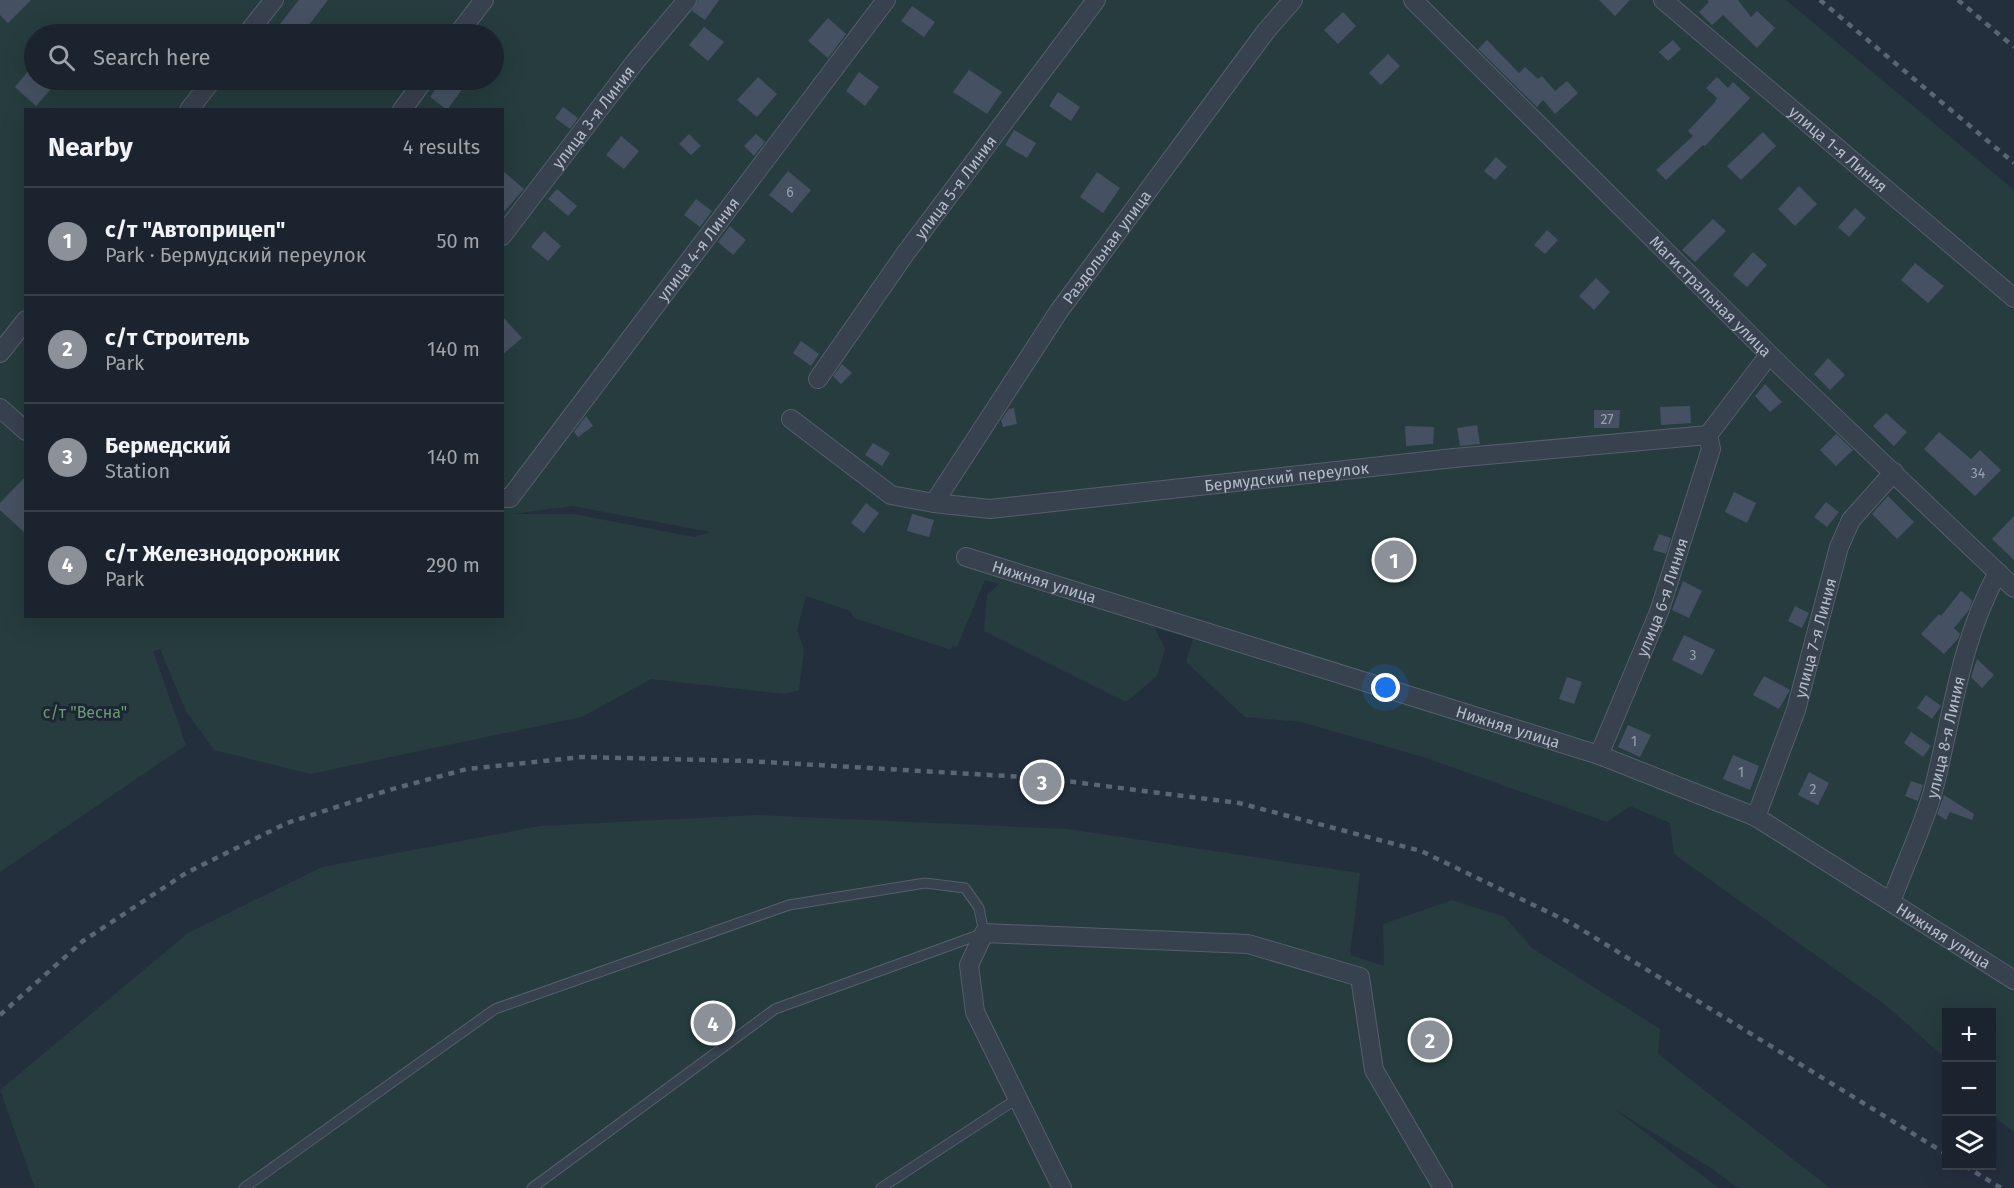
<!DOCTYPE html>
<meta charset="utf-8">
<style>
body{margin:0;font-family:"Fira Sans",sans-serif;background:#282f3a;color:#f1f3f6}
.controls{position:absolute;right:18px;bottom:18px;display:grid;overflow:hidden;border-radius:0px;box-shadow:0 6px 24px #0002}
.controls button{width:54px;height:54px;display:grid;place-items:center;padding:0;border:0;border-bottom:2px solid #39404a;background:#1b232e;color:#f1f3f6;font:30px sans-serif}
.you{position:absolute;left:1386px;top:688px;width:21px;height:21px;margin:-15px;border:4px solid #fff;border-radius:50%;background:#1a73e8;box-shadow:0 0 0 9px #1a73e833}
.badge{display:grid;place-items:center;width:39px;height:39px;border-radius:50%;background:#8c9099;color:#fff;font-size:20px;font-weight:700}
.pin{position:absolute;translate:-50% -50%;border:3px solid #fff;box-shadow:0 2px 6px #0006}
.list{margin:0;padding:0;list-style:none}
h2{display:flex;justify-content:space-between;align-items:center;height:78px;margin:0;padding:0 24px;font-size:26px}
h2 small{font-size:20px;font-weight:400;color:#a0a4aa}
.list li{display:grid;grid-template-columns:39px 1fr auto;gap:18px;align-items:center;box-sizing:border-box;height:108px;padding:0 24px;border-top:2px solid #39404a}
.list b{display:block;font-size:22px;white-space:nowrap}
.list p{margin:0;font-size:20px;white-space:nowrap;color:#a0a4aa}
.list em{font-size:20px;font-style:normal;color:#a0a4aa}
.icon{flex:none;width:33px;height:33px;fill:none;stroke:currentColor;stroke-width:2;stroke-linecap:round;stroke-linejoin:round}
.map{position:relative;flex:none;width:2014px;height:1188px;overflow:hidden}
.search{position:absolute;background:#1b232e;box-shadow:0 6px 24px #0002;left:24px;top:24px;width:480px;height:66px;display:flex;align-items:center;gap:15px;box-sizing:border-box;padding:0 21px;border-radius:33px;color:#a0a4aa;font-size:22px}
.panel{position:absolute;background:#1b232e;box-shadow:0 6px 24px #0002;left:24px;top:108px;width:480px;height:510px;border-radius:0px}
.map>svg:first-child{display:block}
.green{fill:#263c3f;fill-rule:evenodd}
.building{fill:#455162}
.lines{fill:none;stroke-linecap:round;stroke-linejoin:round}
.service-casing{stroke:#565f6c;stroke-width:11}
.minor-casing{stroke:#565f6c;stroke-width:20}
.service{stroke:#38414e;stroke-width:9}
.minor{stroke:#38414e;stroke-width:18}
.rail{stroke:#5a6575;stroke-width:4.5;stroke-dasharray:6 6;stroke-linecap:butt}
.labels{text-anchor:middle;stroke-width:6;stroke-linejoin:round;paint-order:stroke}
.number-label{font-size:14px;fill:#98a1af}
.street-label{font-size:16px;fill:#b4bcc9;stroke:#1d2633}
.park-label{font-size:16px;fill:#6b9a76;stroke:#1d2633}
</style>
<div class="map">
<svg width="2014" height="1188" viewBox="0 0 2014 1188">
<rect width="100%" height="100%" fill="#242f3e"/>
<g class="green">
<path d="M 0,0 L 1786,0 L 2014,190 L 2014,1132 L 1994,1117 L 1992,1108 L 1992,1012 L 1946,1012 L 1946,1059 L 1887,1006 L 1674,854 L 1670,823 L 1630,806 L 1607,822 L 1423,757 L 1301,722 L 1245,717 L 1186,662 L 1193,639 L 1155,628 L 1165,649 L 1157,676 L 1126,702 L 984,631 L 987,595 L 999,584 L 985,580 L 957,647 L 952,646 L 951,650 L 854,618 L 850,611 L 806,596 L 797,630 L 804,649 L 799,690 L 785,694 L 651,679 L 582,717 L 310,774 L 214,750 L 186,711 L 160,649 L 153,651 L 186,745 L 0,872 ZM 34,34 L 494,34 L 494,80 L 34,80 ZM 26,110 L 502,110 L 502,616 L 26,616 ZM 572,506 L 711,532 L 694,537 L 574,514 L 512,514 Z"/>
<path d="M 756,815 L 1068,829 L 1360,873 L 1350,955 L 1384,966 L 1383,924 L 1452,900 L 1505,917 L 1532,948 L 1660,1029 L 1658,1054 L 1830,1188 L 1738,1188 L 1711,1168 L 1614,1109 L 1719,1188 L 35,1188 L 0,1090 L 188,933 L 322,867 L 540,826 Z"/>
</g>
<g class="building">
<path d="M 0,0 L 31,0 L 8,23 L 0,15 Z"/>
<path d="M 299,0 L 328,0 L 302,34 L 272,34 Z"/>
<path d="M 698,0 L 719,0 L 705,20 L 692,11 Z"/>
<path d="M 1599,0 L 1630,0 L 1615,16 Z"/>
<path d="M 1707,0 L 1738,0 L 1751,17 L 1757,11 L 1775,28 L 1757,48 L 1723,15 L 1712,25 L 1699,12 L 1709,2 Z"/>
<path d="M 912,6 L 935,22 L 924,37 L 901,21 Z"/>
<path d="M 1343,12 L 1356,26 L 1338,44 L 1324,30 Z"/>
<path d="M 828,18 L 846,34 L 828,58 L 808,41 Z"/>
<path d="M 704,27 L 724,42 L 708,61 L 689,45 Z"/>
<path d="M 1487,40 L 1519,73 L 1525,67 L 1538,79 L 1542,76 L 1555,91 L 1567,81 L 1578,93 L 1555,114 L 1543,100 L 1537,107 L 1478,49 Z"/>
<path d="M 1673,40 L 1681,49 L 1668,61 L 1659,52 Z"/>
<path d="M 1388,54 L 1400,66 L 1381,85 L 1369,73 Z"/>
<path d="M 34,64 L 34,80 L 43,80 L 52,88 L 36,106 L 15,87 Z"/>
<path d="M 969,70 L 1002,92 L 987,114 L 953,92 Z"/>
<path d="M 859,72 L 879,87 L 865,106 L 846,91 Z"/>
<path d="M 758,77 L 777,94 L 757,117 L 737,100 Z"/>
<path d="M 1717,77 L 1728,88 L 1733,82 L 1750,98 L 1705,146 L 1703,145 L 1666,180 L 1656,170 L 1693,136 L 1688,131 L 1715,102 L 1717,98 L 1706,88 Z"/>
<path d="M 442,80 L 469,80 L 447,110 L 430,97 Z"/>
<path d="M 1058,92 L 1080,107 L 1071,121 L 1049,106 Z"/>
<path d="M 563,107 L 578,118 L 570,129 L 555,118 Z"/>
<path d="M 1014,130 L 1036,143 L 1027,158 L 1005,145 Z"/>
<path d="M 1763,132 L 1776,146 L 1741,180 L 1727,166 Z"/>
<path d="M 689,134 L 701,146 L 691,155 L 679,144 Z"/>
<path d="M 756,134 L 765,142 L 754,156 L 744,146 Z"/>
<path d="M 621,136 L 639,151 L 624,169 L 606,155 Z"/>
<path d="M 1496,157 L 1507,167 L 1495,180 L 1484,171 Z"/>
<path d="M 502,170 L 524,189 L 502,214 Z"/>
<path d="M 788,171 L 811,190 L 792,213 L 769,195 Z"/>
<path d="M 1097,172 L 1120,188 L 1103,213 L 1080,197 Z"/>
<path d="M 1799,186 L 1817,204 L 1795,226 L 1778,209 Z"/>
<path d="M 557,189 L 577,206 L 568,216 L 548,199 Z"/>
<path d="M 696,199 L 712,211 L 700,227 L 684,215 Z"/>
<path d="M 1855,208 L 1866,218 L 1849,237 L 1838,227 Z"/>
<path d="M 1713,219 L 1726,231 L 1695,262 L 1682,250 Z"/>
<path d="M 730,226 L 746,240 L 733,255 L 718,242 Z"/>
<path d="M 1547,230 L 1558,240 L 1545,254 L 1534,245 Z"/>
<path d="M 544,231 L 561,246 L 548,261 L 531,247 Z"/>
<path d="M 1753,252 L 1767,265 L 1747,287 L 1733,275 Z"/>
<path d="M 1915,263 L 1944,286 L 1928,303 L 1901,280 Z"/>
<path d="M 1596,278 L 1610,292 L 1594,310 L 1579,296 Z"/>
<path d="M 502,316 L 522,338 L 502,355 Z"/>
<path d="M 801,341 L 819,354 L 811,366 L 793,353 Z"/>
<path d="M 1828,358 L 1845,375 L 1830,390 L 1814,374 Z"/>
<path d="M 842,364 L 852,373 L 841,384 L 833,376 Z"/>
<path d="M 1765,384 L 1782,402 L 1770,412 L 1755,396 Z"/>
<path d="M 1690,406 L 1691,423 L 1661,425 L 1660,407 Z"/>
<path d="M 1014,408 L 1017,424 L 1003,427 L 1001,420 L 1009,409 Z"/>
<path d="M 1594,410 L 1620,410 L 1619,428 L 1594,428 Z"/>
<path d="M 1886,413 L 1907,432 L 1894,446 L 1873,426 Z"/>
<path d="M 586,416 L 593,426 L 578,437 L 574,432 Z"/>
<path d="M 1477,425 L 1480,444 L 1460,446 L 1457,428 Z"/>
<path d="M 1405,426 L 1434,427 L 1433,444 L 1406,446 Z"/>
<path d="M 1939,432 L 1971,459 L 1980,450 L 2001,470 L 1975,496 L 1924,449 Z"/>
<path d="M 1836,434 L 1853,450 L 1836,466 L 1820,450 Z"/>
<path d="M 873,443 L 890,453 L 882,466 L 865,455 Z"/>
<path d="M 26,476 L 26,534 L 0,510 L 0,503 Z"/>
<path d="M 1734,492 L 1756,503 L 1747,523 L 1725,512 Z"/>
<path d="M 1888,496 L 1914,522 L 1897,539 L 1872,514 Z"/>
<path d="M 1826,502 L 1839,512 L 1827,527 L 1814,517 Z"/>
<path d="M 866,503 L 879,513 L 864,533 L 851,523 Z"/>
<path d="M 912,514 L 934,520 L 929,537 L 907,531 Z"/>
<path d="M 2014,516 L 2014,560 L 1992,539 Z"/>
<path d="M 1659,534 L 1671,538 L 1666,554 L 1653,550 Z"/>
<path d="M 1683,581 L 1702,591 L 1689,618 L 1672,610 Z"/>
<path d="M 1961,591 L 1972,600 L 1969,610 L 1954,628 L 1960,634 L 1958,639 L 1944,654 L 1921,634 L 1939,614 L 1941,616 Z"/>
<path d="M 1795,606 L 1809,613 L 1802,628 L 1788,621 Z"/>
<path d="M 1684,635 L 1715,650 L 1702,675 L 1672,660 Z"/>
<path d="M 1977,659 L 1994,675 L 1982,688 L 1971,677 Z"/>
<path d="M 1764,676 L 1790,690 L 1779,709 L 1753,695 Z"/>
<path d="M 1567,677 L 1582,682 L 1574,704 L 1559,699 Z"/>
<path d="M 1926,695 L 1941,706 L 1932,719 L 1917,708 Z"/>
<path d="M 1628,725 L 1651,735 L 1640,757 L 1618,747 Z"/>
<path d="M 1911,732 L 1931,746 L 1923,757 L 1904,743 Z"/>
<path d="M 1733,755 L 1759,766 L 1750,790 L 1723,779 Z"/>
<path d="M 1809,772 L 1829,783 L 1818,805 L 1798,795 Z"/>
<path d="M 1911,781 L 1923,785 L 1918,801 L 1905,796 Z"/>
<path d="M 1944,795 L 1974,814 L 1972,820 L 1950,812 L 1946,820 L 1937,814 Z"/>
</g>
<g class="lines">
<g class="service-casing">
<g id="service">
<path d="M 244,1188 L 495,1009 L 789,905 L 925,883 L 965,888 L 979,908 L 984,933 L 775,1009 L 532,1188"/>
<path d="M 881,1188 L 1018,1098"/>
</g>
</g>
<g class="minor-casing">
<g id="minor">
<path id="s1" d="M 1413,0 L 1784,369 L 2014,588"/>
<path id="s2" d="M 1663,0 L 2014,298"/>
<path d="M 247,34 L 274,0"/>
<path d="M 458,34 L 484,0"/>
<path d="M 189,110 L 212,80"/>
<path d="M 402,110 L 424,80"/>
<path id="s3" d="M 502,236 L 635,62 L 687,0"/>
<path d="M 0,353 L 26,320"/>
<path id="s4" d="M 818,379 L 905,254 L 1096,0"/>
<path d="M 0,408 L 26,431"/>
<path id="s5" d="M 791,419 L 891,495 L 934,503 L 990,509 L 1454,458 L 1708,435 L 1769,355"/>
<path id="s6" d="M 502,498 L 510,498 L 886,0"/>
<path id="s7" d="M 934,503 L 1059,311 L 1266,31 L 1293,0"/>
<path id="s8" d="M 966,557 L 1599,755 L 1756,817 L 2014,980"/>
<path id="s9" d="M 1599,755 L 1659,612 L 1711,449 L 1708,435"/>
<path id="s10" d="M 1756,817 L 1796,710 L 1839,547 L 1851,520 L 1894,472"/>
<path id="s11" d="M 1891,902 C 1904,867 1921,831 1932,795 C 1953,717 1958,646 1998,572"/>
<path d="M 1062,1188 L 975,1012 L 969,965 L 984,933 L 1248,944 L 1360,977 L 1374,1070 L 1443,1188"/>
</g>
</g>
<use href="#service" class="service"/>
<use href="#minor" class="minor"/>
<g class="rail">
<path d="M 1820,0 L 2014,163"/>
<path d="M 1958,0 L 2014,47"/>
<path d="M 0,1015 L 83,941 L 186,873 L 287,823 L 389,790 L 467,769 L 582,757 L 748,761 L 1042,778 L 1239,803 L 1421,851 L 1571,923 L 1946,1154"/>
<path d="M 1965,1166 L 2001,1188"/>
</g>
</g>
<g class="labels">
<g class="number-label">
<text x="790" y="197">6</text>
<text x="1607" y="424">27</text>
<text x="1978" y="478">34</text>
<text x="1693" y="660">3</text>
<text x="1634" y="746">1</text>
<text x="1741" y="777">1</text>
<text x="1813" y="794">2</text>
</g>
<g class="street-label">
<text dy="6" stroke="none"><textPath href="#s3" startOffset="150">улица 3-я Линия</textPath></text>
<text dy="6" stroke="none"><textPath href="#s2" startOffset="230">улица 1-я Линия</textPath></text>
<text dy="6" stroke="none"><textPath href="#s4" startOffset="236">улица 5-я Линия</textPath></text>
<text dy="6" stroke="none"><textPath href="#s7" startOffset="309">Раздольная улица</textPath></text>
<text dy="6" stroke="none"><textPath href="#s6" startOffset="320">улица 4-я Линия</textPath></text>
<text dy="6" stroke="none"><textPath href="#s1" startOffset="420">Магистральная улица</textPath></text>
<text dy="6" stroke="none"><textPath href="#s5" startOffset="524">Бермудский переулок</textPath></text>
<text dy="6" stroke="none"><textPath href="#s8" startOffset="82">Нижняя улица</textPath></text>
<text dy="6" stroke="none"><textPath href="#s9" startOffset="170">улица 6-я Линия</textPath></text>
<text dy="6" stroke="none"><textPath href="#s10" startOffset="189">улица 7-я Линия</textPath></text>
<text dy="6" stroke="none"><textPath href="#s8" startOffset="568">Нижняя улица</textPath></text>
<text dy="6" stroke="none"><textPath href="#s11" startOffset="174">улица 8-я Линия</textPath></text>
<text dy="6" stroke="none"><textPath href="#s8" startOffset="1054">Нижняя улица</textPath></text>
</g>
<g class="park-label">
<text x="85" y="718">с/т "Весна"</text>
</g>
</g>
</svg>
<div class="controls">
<button>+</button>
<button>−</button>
<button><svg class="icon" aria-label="layers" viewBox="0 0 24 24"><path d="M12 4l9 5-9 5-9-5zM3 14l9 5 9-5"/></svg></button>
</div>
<div class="you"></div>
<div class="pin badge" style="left:1394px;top:560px">1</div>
<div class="pin badge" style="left:1430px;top:1040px">2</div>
<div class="pin badge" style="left:1042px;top:782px">3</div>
<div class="pin badge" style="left:713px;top:1023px">4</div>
<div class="search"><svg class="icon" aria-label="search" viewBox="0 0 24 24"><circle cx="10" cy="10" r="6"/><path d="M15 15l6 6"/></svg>Search here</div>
<section class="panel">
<h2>Nearby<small>4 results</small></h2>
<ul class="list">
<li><span class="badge">1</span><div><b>с/т &quot;Автоприцеп&quot;</b><p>Park · Бермудский переулок</p></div><em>50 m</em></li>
<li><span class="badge">2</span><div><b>с/т Строитель</b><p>Park</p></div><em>140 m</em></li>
<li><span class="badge">3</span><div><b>Бермедский</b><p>Station</p></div><em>140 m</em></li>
<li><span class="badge">4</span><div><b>с/т Железнодорожник</b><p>Park</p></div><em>290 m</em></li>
</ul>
</section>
</div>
